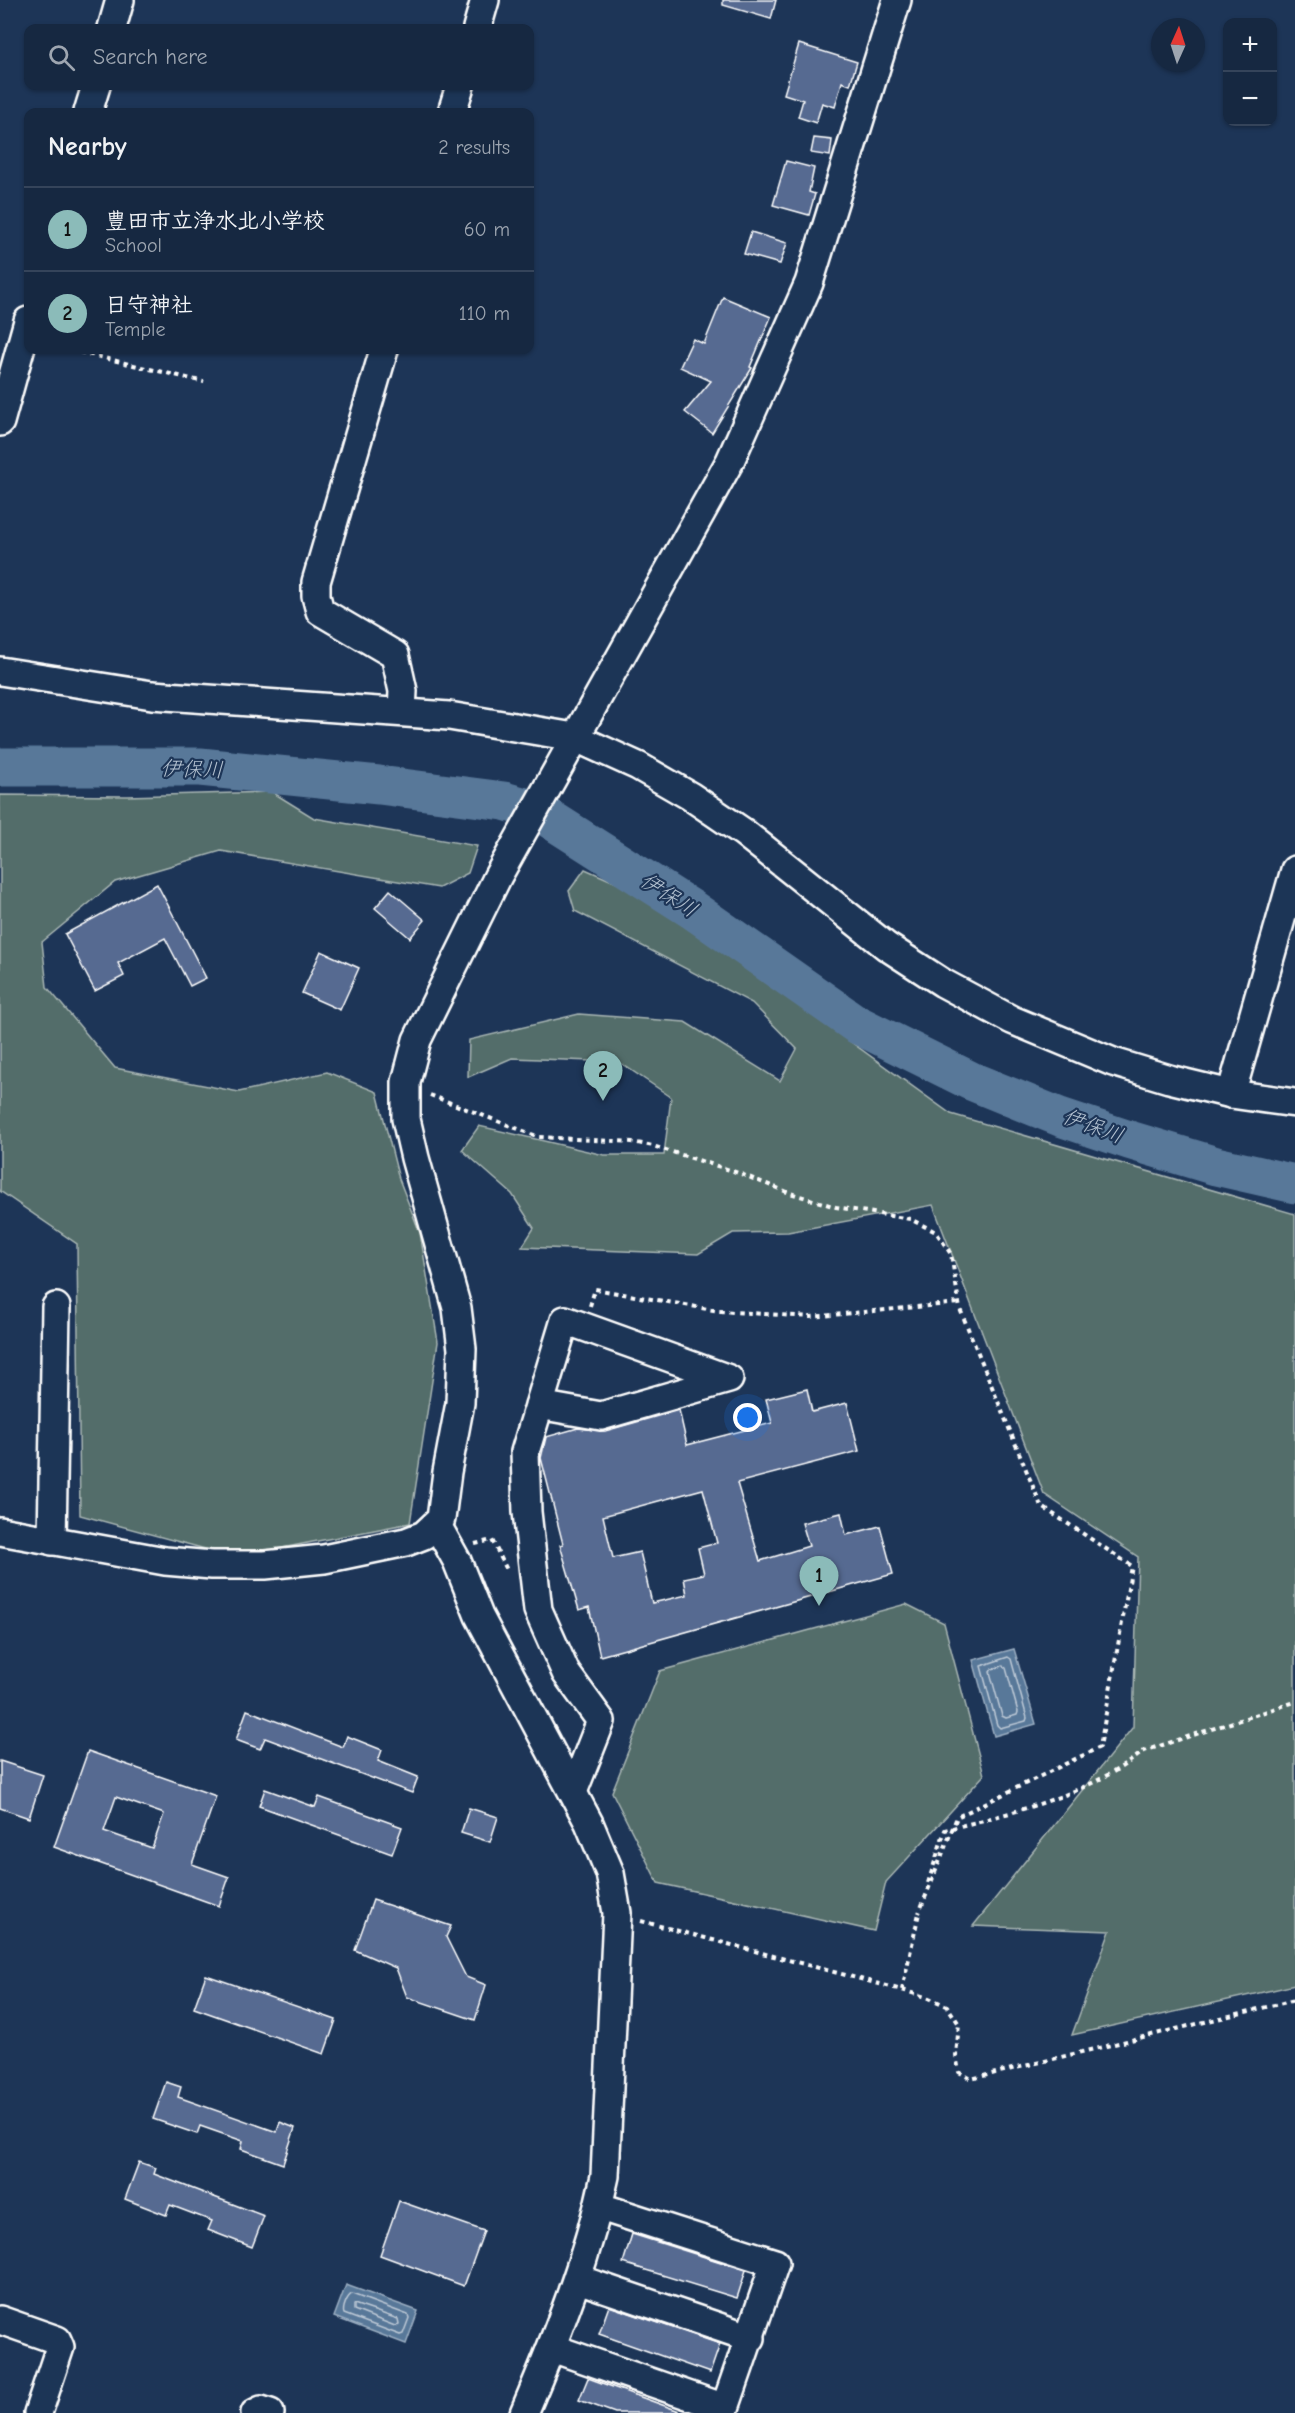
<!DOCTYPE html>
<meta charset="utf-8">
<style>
body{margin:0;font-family:"Comic Neue","Klee One",sans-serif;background:#23344c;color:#f1f3f6}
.controls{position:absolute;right:18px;top:18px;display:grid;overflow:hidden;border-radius:12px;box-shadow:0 2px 4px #0004}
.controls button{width:54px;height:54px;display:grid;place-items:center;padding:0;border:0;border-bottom:2px solid #35445a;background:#162841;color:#f1f3f6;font:30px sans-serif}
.compass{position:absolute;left:1151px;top:18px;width:54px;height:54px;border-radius:50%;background:#162841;box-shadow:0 2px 4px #0004;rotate:3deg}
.you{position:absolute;left:748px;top:1418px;width:21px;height:21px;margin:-15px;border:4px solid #fff;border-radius:50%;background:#1a73e8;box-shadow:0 0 0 9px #1a73e833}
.badge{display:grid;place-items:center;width:39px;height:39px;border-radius:50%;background:#8bbbb9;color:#111;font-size:20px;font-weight:700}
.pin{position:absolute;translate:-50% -50px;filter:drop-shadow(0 2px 3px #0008)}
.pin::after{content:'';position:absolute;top:32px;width:21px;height:18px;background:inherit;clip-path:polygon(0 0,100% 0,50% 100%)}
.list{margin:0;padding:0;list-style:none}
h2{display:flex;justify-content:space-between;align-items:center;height:78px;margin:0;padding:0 24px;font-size:26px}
h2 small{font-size:20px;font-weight:400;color:#9ea6b1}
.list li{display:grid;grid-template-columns:39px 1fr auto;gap:18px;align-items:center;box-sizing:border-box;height:84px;padding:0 24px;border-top:2px solid #35445a}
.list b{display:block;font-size:22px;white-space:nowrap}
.list p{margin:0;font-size:20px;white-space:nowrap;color:#9ea6b1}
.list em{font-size:20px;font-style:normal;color:#9ea6b1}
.icon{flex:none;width:33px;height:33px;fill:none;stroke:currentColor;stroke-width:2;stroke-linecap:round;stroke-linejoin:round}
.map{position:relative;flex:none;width:1295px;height:2413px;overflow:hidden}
.search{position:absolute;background:#162841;box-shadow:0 2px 4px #0004;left:24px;top:24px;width:510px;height:66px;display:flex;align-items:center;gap:15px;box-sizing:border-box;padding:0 21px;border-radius:12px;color:#9ea6b1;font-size:22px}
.panel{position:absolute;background:#162841;box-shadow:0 2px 4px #0004;left:24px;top:108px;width:510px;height:246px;border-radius:12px}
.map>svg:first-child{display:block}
.green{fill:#536d6a;stroke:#a9b6b4;stroke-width:1.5}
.water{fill:#597899;stroke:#9baec2;stroke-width:1.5}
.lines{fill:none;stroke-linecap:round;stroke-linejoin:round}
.shore{stroke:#bdc9d6;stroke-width:1.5}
.river{stroke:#597899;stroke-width:39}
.building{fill:#576a91;stroke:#fff;stroke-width:1.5;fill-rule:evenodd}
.minor-casing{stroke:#fff;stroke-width:32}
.path{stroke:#fff;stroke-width:4;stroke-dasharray:4.5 4.5;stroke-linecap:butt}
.minor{stroke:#1d3557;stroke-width:27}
.labels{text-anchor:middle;stroke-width:4.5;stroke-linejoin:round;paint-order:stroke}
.water-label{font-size:21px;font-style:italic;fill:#b4c2d1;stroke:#1d3557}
</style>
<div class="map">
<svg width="1295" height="2413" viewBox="0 0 1295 2413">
<rect width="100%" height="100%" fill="#1d3557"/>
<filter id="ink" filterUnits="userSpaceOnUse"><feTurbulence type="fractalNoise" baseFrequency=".0167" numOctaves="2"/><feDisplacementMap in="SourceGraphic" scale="12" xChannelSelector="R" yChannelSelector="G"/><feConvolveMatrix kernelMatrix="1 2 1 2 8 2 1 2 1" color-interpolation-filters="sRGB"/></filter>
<g filter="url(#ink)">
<g class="green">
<path d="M 272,792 L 314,818 L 477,846 L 468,873 L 439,888 L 221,851 L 115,882 L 42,942 L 47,987 L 115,1068 L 239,1092 L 327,1072 L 377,1092 L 399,1179 L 420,1233 L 438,1342 L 410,1523 L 235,1557 L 80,1515 L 77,1244 L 0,1191 L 0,795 L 127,796 Z"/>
<path d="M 585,869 L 628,888 L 787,996 L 951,1114 L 1295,1214 L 1295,1985 L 1072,2035 L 1110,1931 L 973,1926 L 1133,1727 L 1138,1557 L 1044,1494 L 933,1205 L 788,1232 L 733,1233 L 698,1254 L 522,1247 L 534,1228 L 512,1194 L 462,1150 L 479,1126 L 604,1155 L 664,1155 L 671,1097 L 619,1062 L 512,1058 L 468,1077 L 469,1040 L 579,1014 L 685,1022 L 780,1081 L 797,1049 L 752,1003 L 575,911 L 569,891 Z"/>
<path d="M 906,1604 L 944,1623 L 984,1775 L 886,1882 L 874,1931 L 658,1883 L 612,1792 L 660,1671 Z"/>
</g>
<g class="water">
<path d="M 1014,1649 L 1036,1724 L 994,1736 L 973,1660 Z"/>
<path d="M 346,2285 L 418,2311 L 406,2344 L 334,2317 Z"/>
</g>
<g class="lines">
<g class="shore">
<path d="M 1008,1657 L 1011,1659 L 1027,1718 L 1026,1721 L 1000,1728 L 997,1725 L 981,1666 Z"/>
<path d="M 1003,1666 L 1006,1668 L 1018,1712 L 1017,1715 L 1006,1718 L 1002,1716 L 990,1672 L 992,1669 Z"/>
<path d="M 352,2294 L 408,2315 L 409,2318 L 403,2334 L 400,2335 L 344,2314 C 342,2309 347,2296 352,2294 Z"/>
<path d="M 354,2304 L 398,2319 L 399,2324 L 395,2326 L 354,2310 Z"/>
</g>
<path class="river" d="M 0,767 L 200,767 L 379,785 L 504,801 L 536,810 L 693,910 L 856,1024 L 971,1081 L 1060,1117 L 1129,1140 L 1216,1166 L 1295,1184"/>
</g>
<g class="building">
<path d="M 723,0 L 776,0 L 771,19 L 723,5 Z"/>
<path d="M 799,44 L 857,62 L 850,85 L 842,82 L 835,107 L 822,103 L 816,123 L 798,117 L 803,100 L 784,94 Z"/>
<path d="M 814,138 L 832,140 L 830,156 L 811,153 Z"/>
<path d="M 786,161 L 814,168 L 809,192 L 815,194 L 809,215 L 773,205 Z"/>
<path d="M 751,232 L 787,243 L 780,264 L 744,254 Z"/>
<path d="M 723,297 L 771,317 L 750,367 L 752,368 L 712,433 L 685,412 L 711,381 L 680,367 L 693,339 L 704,344 Z"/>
<path d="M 157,884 L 206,978 L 190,986 L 165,938 L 118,963 L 124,976 L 95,991 L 65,934 Z"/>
<path d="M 390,890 L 425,920 L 410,938 L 375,908 Z"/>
<path d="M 321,951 L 359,968 L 340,1010 L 302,993 Z"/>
<path d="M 807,1389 L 812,1412 L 847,1403 L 859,1451 L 737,1483 L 760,1561 L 809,1546 L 802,1523 L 841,1513 L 846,1535 L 880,1526 L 893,1574 L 600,1656 L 589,1607 L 579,1610 L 560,1545 L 563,1544 L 541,1458 L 546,1437 L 578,1428 L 605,1431 L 679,1410 L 687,1445 L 772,1423 L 766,1399 ZM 703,1489 L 717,1543 L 698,1548 L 704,1574 L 684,1578 L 687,1595 L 652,1603 L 640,1552 L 613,1558 L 603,1516 Z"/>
<path d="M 247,1710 L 343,1747 L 347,1736 L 382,1750 L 378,1761 L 418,1777 L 412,1793 L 265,1738 L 260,1749 L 236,1740 Z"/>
<path d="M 88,1751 L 216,1796 L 192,1864 L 229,1877 L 219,1906 L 54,1847 ZM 116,1797 L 164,1814 L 152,1848 L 104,1831 Z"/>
<path d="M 0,1761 L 43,1775 L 29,1818 L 0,1808 Z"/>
<path d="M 265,1789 L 315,1807 L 319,1797 L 402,1827 L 392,1854 L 259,1806 Z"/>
<path d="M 469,1808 L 498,1817 L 490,1842 L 461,1833 Z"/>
<path d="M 373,1900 L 451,1926 L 446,1937 L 466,1977 L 486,1985 L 475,2020 L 407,1997 L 396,1968 L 355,1950 Z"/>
<path d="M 206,1975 L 336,2020 L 324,2054 L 194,2008 Z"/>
<path d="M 166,2082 L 181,2087 L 178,2097 L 277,2132 L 280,2122 L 295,2128 L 283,2164 L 241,2149 L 243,2141 L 200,2126 L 197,2134 L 153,2119 Z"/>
<path d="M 139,2162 L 156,2168 L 154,2174 L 264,2216 L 252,2247 L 208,2230 L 212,2221 L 170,2205 L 166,2215 L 125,2199 Z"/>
<path d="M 399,2201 L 484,2231 L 464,2286 L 380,2255 Z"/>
<path d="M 632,2234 L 746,2270 L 737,2298 L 623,2263 Z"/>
<path d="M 609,2306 L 720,2344 L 710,2373 L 599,2334 Z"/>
<path d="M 588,2378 L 679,2411 L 678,2413 L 615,2413 L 579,2400 Z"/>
</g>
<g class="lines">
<g class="minor-casing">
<g id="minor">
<path d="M 112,28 L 120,0"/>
<path d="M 477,28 L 485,0"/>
<path d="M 88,112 L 96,86"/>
<path d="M 452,112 L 460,86"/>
<path d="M 384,350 L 316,582 L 316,596 L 320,611 L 395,655 L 403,691 L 402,712"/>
<path d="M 0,422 L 28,321"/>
<path d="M 0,671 L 152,695 L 449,716 L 574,737 L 638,766 L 690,796 L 743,832 L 886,946 L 943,983 L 1012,1020 L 1113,1062 L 1169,1079 L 1231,1094 L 1295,1103"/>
<path d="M 1231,1094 L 1295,870"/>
<path d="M 539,1405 L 601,1416 L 729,1379 L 565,1320 L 525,1452 L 527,1512 L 538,1610 L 566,1673 L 601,1721 L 573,1792"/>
<path d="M 437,1525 L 457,1561 L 479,1616 L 589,1823 L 610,1873 L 617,1913 L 605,2176 C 588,2258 557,2335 524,2413"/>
<path d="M 0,1531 L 165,1561 L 212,1565 L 265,1565 L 324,1559 L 406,1542 L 424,1535 L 441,1519 L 447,1472 L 460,1403 L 462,1349 L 457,1308 L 415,1158 L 406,1119 L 406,1082 L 417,1040 L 498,876 L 730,461 L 809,283 L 897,0"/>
<path d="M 52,1541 L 56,1307"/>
<path d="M 578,2279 L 751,2338"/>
<path d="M 0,2320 L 57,2340 L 60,2347 L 38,2413"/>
<path d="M 552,2348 L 725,2408 L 775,2263 L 610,2210 L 598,2210"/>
<path d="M 255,2413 L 261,2410 L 270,2413"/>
</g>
</g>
<g class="path">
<path d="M 71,350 L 204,382"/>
<path d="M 430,1095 L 539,1137 L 632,1142 L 653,1146 L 733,1171 L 790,1193 L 836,1207 L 910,1219 L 936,1232 L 951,1254 L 960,1309 L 1041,1506 L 1132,1566 L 1100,1747 L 957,1817 L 919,1913"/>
<path d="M 590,1306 L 595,1289 L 719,1311 L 811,1317 L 959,1303"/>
<path d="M 475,1544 L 492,1540 L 508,1572"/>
<path d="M 928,1883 L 945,1830 C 1014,1812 1087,1796 1144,1751 L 1295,1702"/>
<path d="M 641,1921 L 902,1990 L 919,1913"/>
<path d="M 902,1990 L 929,1998 L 947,2006 L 959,2024 L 956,2055 L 959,2072 L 971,2079 L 1295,2000"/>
</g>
<use href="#minor" class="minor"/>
</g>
</g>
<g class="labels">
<g class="water-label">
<text transform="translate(192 769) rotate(2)" y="7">伊保川</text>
<text transform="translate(669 895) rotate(33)" y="7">伊保川</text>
<text transform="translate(1093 1126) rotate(20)" y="7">伊保川</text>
</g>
</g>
</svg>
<div class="controls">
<button>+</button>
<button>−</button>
</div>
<svg class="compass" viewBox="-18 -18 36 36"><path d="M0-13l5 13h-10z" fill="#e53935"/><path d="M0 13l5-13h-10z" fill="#9ea6b1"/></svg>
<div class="you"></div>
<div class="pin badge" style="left:819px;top:1606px">1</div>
<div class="pin badge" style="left:603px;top:1101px">2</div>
<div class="search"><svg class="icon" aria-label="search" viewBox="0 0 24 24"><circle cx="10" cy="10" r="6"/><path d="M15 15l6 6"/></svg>Search here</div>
<section class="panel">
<h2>Nearby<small>2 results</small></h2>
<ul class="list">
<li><span class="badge">1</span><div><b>豊田市立浄水北小学校</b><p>School</p></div><em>60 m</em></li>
<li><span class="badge">2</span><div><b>日守神社</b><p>Temple</p></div><em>110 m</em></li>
</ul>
</section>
</div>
